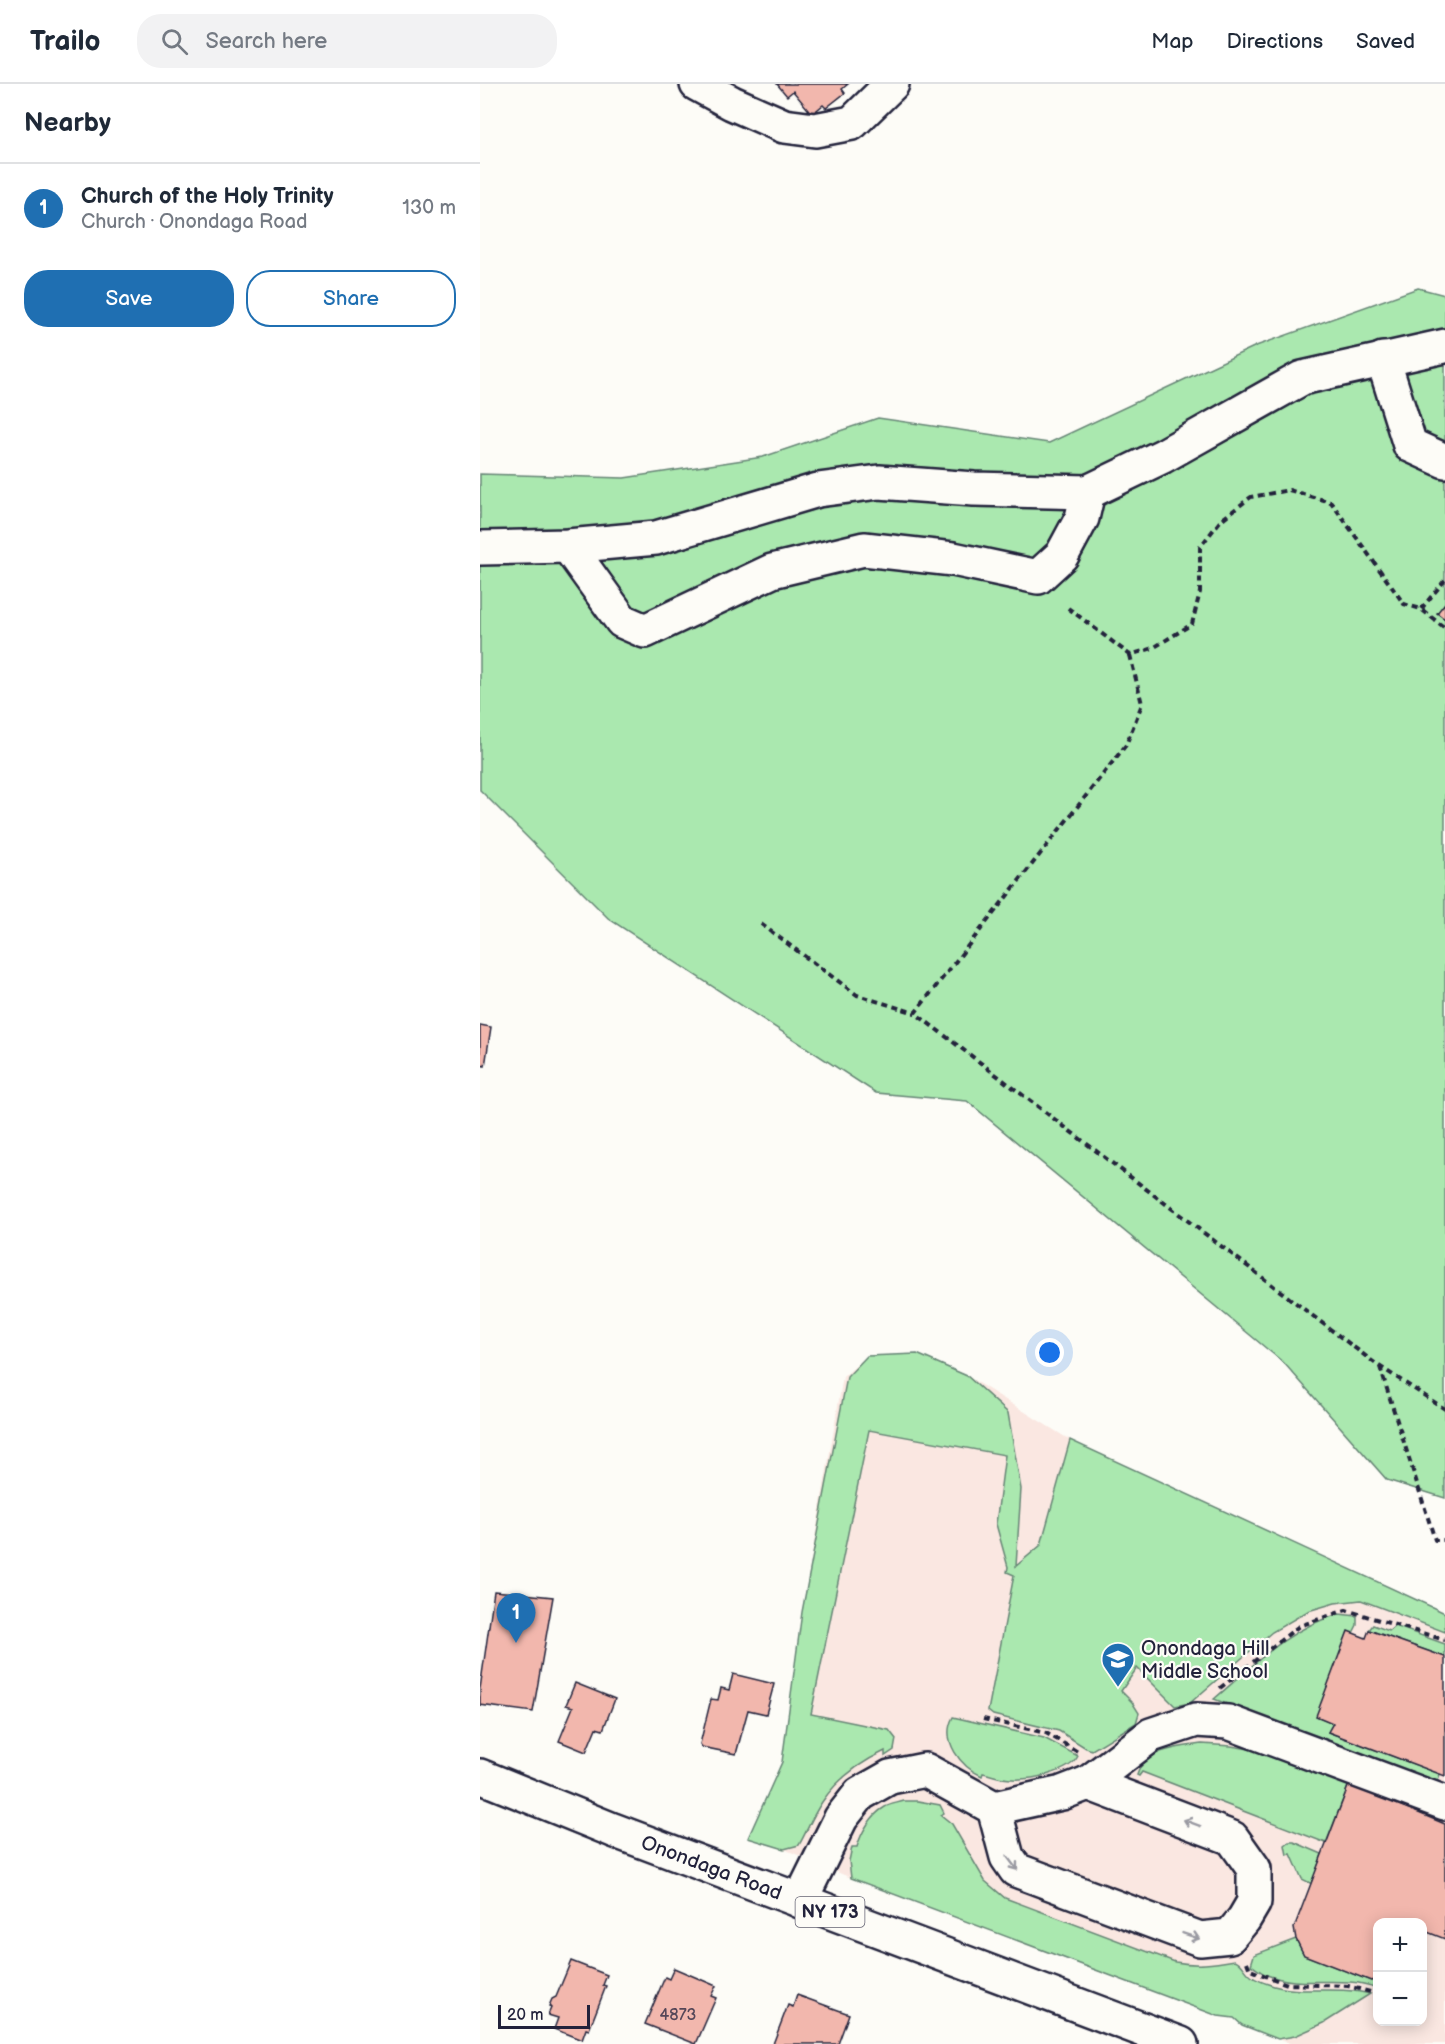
<!DOCTYPE html>
<meta charset="utf-8">
<style>
body{margin:0;font-family:"Balsamiq Sans",sans-serif;background:#f2f2f3;color:#1f2937}
.controls{position:absolute;right:18px;bottom:18px;display:grid;overflow:hidden;border-radius:12px;box-shadow:0 3px 15px #0003}
.controls button{width:54px;height:54px;display:grid;place-items:center;padding:0;border:0;border-bottom:2px solid #e0e1e3;background:#fff;color:#1f2937;font:30px sans-serif}
.scale{position:absolute;left:18px;bottom:15px;width:92px;box-sizing:border-box;padding-left:6px;border:3px solid #22223b;border-top:0;font-size:16px;line-height:21px;white-space:nowrap;color:#22223b;-webkit-text-stroke:4px #fdfcf7;paint-order:stroke}
.you{position:absolute;left:570px;top:1269px;width:21px;height:21px;margin:-15px;border:4px solid #fff;border-radius:50%;background:#1a73e8;box-shadow:0 0 0 9px #1a73e833}
.badge{display:grid;place-items:center;width:39px;height:39px;border-radius:50%;background:#1f6fb2;color:#fff;font-size:20px;font-weight:700}
.pin{position:absolute;translate:-50% -50px;filter:drop-shadow(0 2px 3px #0008)}
.pin::after{content:'';position:absolute;top:32px;width:21px;height:18px;background:inherit;clip-path:polygon(0 0,100% 0,50% 100%)}
.list{margin:0;padding:0;list-style:none}
h2{display:flex;justify-content:space-between;align-items:center;height:78px;margin:0;padding:0 24px;font-size:26px}
h2 small{font-size:20px;font-weight:400;color:#747a83}
.list li{display:grid;grid-template-columns:39px 1fr auto;gap:18px;align-items:center;box-sizing:border-box;height:90px;padding:0 24px;border-top:2px solid #e0e1e3}
.list b{display:block;font-size:22px;white-space:nowrap}
.list p{margin:0;font-size:20px;white-space:nowrap;color:#747a83}
.list em{font-size:20px;font-style:normal;color:#747a83}
.actions{display:flex;gap:12px;padding:18px 24px}
.actions a{flex:1;padding:14px 0;border:2px solid #1f6fb2;border-radius:24px;text-align:center;font-size:21px;color:#1f6fb2}
.actions .main{background:#1f6fb2;color:#fff}
.icon{flex:none;width:33px;height:33px;fill:none;stroke:currentColor;stroke-width:2;stroke-linecap:round;stroke-linejoin:round}
.map{position:relative;flex:none;width:965px;height:1960px;overflow:hidden}
header{display:flex;align-items:center;gap:36px;box-sizing:border-box;height:84px;padding:0 30px;background:#fff;border-bottom:2px solid #e0e1e3}
header strong{font-size:28px}
nav{display:flex;gap:33px;margin-inline-start:auto;font-size:21px}
.search{width:420px;height:54px;background:#f2f2f3;display:flex;align-items:center;gap:15px;box-sizing:border-box;padding:0 21px;border-radius:24px;color:#747a83;font-size:22px}
main{display:flex}
aside{flex:1;background:#fff}
.map>svg:first-child{display:block}
.built{fill:#fae7e1;fill-rule:evenodd}
.green{fill:#aae8af;stroke:#668575;stroke-width:1.5}
.building{fill:#f2b7ad;stroke:#22223b;stroke-width:1.5}
.lines{fill:none;stroke-linecap:round;stroke-linejoin:round}
.minor-casing{stroke:#22223b;stroke-width:38}
.major-casing{stroke:#22223b;stroke-width:38}
.path{stroke:#22223b;stroke-width:4;stroke-dasharray:6 4.5;stroke-linecap:butt}
.minor{stroke:#fdfcf7;stroke-width:33}
.major{stroke:#fdfcf7;stroke-width:33}
.oneway{stroke:#9a9aa2}
.labels{text-anchor:middle;stroke-width:4.5;stroke-linejoin:round;paint-order:stroke}
.number-label{font-size:16px;fill:#564758}
.shield{fill:#fdfcf7;stroke:#646373;stroke-width:1.5}
.shield-label{font-size:18px;font-weight:bold;fill:#22223b}
.poi-label{font-size:20px;fill:#22223b;stroke:#fdfcf7;text-anchor:start}
.street-label{font-size:20px;fill:#22223b;stroke:#fdfcf7}
</style>
<header>
<strong>Trailo</strong>
<div class="search"><svg class="icon" aria-label="search" viewBox="0 0 24 24"><circle cx="10" cy="10" r="6"/><path d="M15 15l6 6"/></svg>Search here</div>
<nav><a>Map</a><a>Directions</a><a>Saved</a></nav>
</header>
<main>
<aside>
<h2>Nearby<small></small></h2>
<ul class="list">
<li><span class="badge">1</span><div><b>Church of the Holy Trinity</b><p>Church · Onondaga Road</p></div><em>130 m</em></li>
</ul>
<div class="actions"><a class="main">Save</a><a>Share</a></div>
</aside>
<div class="map">
<svg width="965" height="1960" viewBox="0 0 965 1960">
<rect width="100%" height="100%" fill="#fdfcf7"/>
<filter id="ink" filterUnits="userSpaceOnUse"><feTurbulence type="fractalNoise" baseFrequency=".0167" numOctaves="2"/><feDisplacementMap in="SourceGraphic" scale="12" xChannelSelector="R" yChannelSelector="G"/><feConvolveMatrix kernelMatrix="1 2 1 2 8 2 1 2 1" color-interpolation-filters="sRGB"/></filter>
<g filter="url(#ink)">
<path class="built" d="M 437,1270 L 487,1292 L 590,1356 L 965,1529 L 965,1960 L 811,1960 L 762,1941 L 754,1934 L 738,1932 L 371,1794 L 304,1765 L 268,1754 L 302,1678 L 322,1528 L 363,1293 L 387,1272 ZM 898,1838 L 942,1838 L 942,1938 L 898,1938 Z"/>
<g class="green">
<path d="M 938,204 L 965,211 L 965,1414 L 907,1396 L 804,1279 L 487,1017 L 396,1009 L 129,835 L 0,706 L 0,390 L 144,394 L 283,373 L 398,334 L 569,359 L 776,262 Z"/>
<path d="M 437,1270 L 487,1292 L 528,1329 L 541,1405 L 536,1482 L 561,1461 L 590,1356 L 965,1529 L 965,1548 L 881,1516 L 855,1519 L 828,1527 L 792,1548 L 710,1619 L 695,1622 L 657,1584 L 641,1607 L 652,1618 L 659,1629 L 656,1639 L 612,1666 L 606,1664 L 579,1647 L 513,1631 L 508,1627 L 534,1491 L 527,1488 L 528,1483 L 516,1440 L 525,1371 L 389,1346 L 331,1630 L 409,1646 L 416,1655 L 414,1666 L 405,1672 L 405,1667 C 379,1679 358,1694 342,1718 C 333,1731 327,1747 319,1761 L 304,1765 L 268,1754 L 302,1678 L 322,1528 L 367,1293 L 387,1272 Z"/>
<path d="M 859,1530 L 877,1532 L 877,1541 L 873,1549 L 868,1548 L 837,1632 L 853,1639 L 848,1648 L 960,1690 L 957,1700 L 734,1615 C 773,1582 808,1544 859,1530 Z"/>
<path d="M 893,1541 L 909,1547 L 915,1542 L 965,1560 L 965,1573 L 889,1546 Z"/>
<path d="M 473,1633 L 564,1654 L 598,1672 C 590,1689 550,1696 532,1695 C 522,1695 512,1691 503,1689 L 502,1692 C 481,1683 460,1657 473,1633 Z"/>
<path d="M 722,1660 L 751,1662 L 782,1667 L 869,1700 L 846,1759 L 662,1688 L 659,1692 L 657,1691 C 665,1665 699,1663 722,1660 Z"/>
<path d="M 424,1717 L 438,1717 L 460,1721 L 464,1729 L 461,1731 L 472,1740 L 505,1797 L 525,1814 L 695,1878 C 718,1882 732,1880 755,1876 C 763,1879 764,1887 771,1892 C 775,1895 782,1898 788,1900 C 820,1912 857,1901 890,1910 L 844,1939 L 815,1952 L 798,1955 L 762,1941 L 754,1934 L 738,1932 L 371,1794 L 369,1777 L 372,1763 L 377,1763 C 381,1749 391,1731 405,1723 C 410,1720 418,1719 424,1717 Z"/>
<path d="M 809,1758 L 814,1758 L 842,1770 L 832,1800 L 822,1795 L 811,1770 L 807,1771 L 805,1761 Z"/>
<path d="M 816,1855 L 824,1871 L 891,1897 L 897,1894 L 897,1904 C 862,1890 822,1905 787,1891 C 782,1889 776,1884 771,1881 L 774,1871 Z"/>
</g>
<g class="building">
<path d="M 297,0 L 368,0 L 362,5 L 365,9 L 346,24 L 343,21 L 332,30 L 313,7 L 307,12 Z"/>
<path d="M 965,519 L 965,535 L 957,529 Z"/>
<path d="M 0,941 L 11,943 L 5,982 L 0,981 Z"/>
<path d="M 14,1507 L 73,1513 L 53,1628 L 0,1621 L 0,1605 Z"/>
<path d="M 889,1546 L 965,1573 L 965,1692 L 848,1648 L 853,1639 L 836,1632 L 868,1547 L 886,1554 Z"/>
<path d="M 253,1590 L 294,1600 L 286,1630 L 268,1626 L 256,1670 L 222,1663 L 220,1660 L 231,1615 L 238,1616 L 241,1604 L 249,1606 Z"/>
<path d="M 95,1599 L 135,1615 L 123,1646 L 116,1644 L 106,1668 L 79,1657 L 93,1623 L 86,1621 Z"/>
<path d="M 869,1700 L 965,1740 L 965,1855 L 942,1846 L 942,1838 L 898,1838 L 898,1894 L 891,1897 L 824,1871 L 816,1855 L 814,1844 Z"/>
<path d="M 91,1877 L 127,1891 L 123,1901 L 126,1902 L 109,1946 L 106,1945 L 102,1956 L 74,1945 L 78,1934 L 68,1931 L 71,1924 L 69,1922 L 72,1915 L 76,1913 Z"/>
<path d="M 194,1884 L 236,1902 L 231,1912 L 236,1914 L 216,1960 L 165,1940 L 185,1893 L 189,1895 Z"/>
<path d="M 317,1911 L 369,1930 L 358,1960 L 293,1960 L 308,1921 L 313,1923 Z"/>
</g>
<g class="lines">
<g class="minor-casing">
<g id="minor">
<path d="M 217,0 L 252,19 L 304,42 L 335,46 L 372,39 L 412,0"/>
<path d="M 903,275 L 930,361 L 965,377"/>
<path d="M 88,462 L 142,537 L 165,547 L 292,487 L 384,465 L 473,475 L 558,493 L 582,471 L 602,434 L 608,408"/>
<path d="M 0,464 L 88,462 L 176,454 L 338,406 L 399,398 L 494,405 L 608,408 L 683,372 L 822,294 L 965,262"/>
<path d="M 608,1699 L 671,1651 L 716,1636 L 748,1638 L 965,1719"/>
<path d="M 320,1817 L 361,1734 L 380,1710 L 410,1693 L 445,1686 L 514,1724 L 582,1709 L 608,1699 L 752,1754 L 774,1785 L 774,1818 L 764,1835 L 750,1852 L 720,1855 L 536,1786 L 527,1773 L 514,1724"/>
</g>
</g>
<g class="major-casing">
<g id="major">
<path id="s1" d="M 0,1692 L 133,1746 L 701,1960"/>
</g>
</g>
<g class="path">
<path d="M 588,524 L 650,571 L 673,564 L 712,540 L 720,508 L 720,463 L 741,436 L 771,413 L 809,406 L 851,418 L 924,520 L 941,525 L 965,544"/>
<path d="M 941,525 L 965,496"/>
<path d="M 650,571 L 662,620 L 646,661 L 435,929 L 896,1280 L 965,1325"/>
<path d="M 281,840 L 377,911 L 435,929"/>
<path d="M 900,1283 L 955,1456 L 965,1456"/>
<path d="M 740,1604 L 819,1542 L 866,1526 L 965,1556"/>
<path d="M 503,1635 L 566,1649 L 598,1668"/>
<path d="M 767,1878 L 770,1886 L 807,1900 L 868,1902 L 898,1910"/>
</g>
<use href="#minor" class="minor"/>
<use href="#major" class="major"/>
</g>
<defs><path id="oneway-shaft" d="M-6 0H5M1.5-3L5.5 0L1.5 3" fill="none" stroke-width="1.6" stroke-linecap="round" stroke-linejoin="round" transform="scale(1.5)"/></defs>
<g class="oneway">
<use href="#oneway-shaft" transform="translate(712 1739) rotate(-159)"/>
<use href="#oneway-shaft" transform="translate(532 1779) rotate(53)"/>
<use href="#oneway-shaft" transform="translate(711 1852) rotate(19)"/>
</g>
</g>
<defs>
<g id="school-pin" transform="scale(1.725)"><path d="M0 17L-7.5 6A9.5 9.5 0 1 1 7.5 6Z" fill="#1f6fb2" stroke="#fdfcf7"/><path d="M0-5L7-2L0 1L-7-2ZM-4 1L0 2.5L4 1V4Q0 6-4 4Z" fill="#fff"/></g>
</defs>
<g fill-rule="evenodd">
<use href="#school-pin" x="638" y="1575"/>
</g>
<g class="labels">
<g class="number-label">
<text x="198" y="1936">4873</text>
</g>
<rect class="shield" x="315.5" y="1813" width="69" height="30" rx="4.5"/>
<g class="shield-label">
<text x="350" y="1834">NY 173</text>
</g>
<g class="poi-label">
<text x="661" y="1571">Onondaga Hill<tspan x="661" dy="23">Middle School</tspan></text>
</g>
<g class="street-label">
<text dy="7" stroke="none"><textPath href="#s1" startOffset="249">Onondaga Road</textPath></text>
</g>
</g>
</svg>
<div class="controls">
<button>+</button>
<button>−</button>
</div>
<div class="scale">20 m</div>
<div class="you"></div>
<div class="pin badge" style="left:36px;top:1559px">1</div>
</div>
</main>
